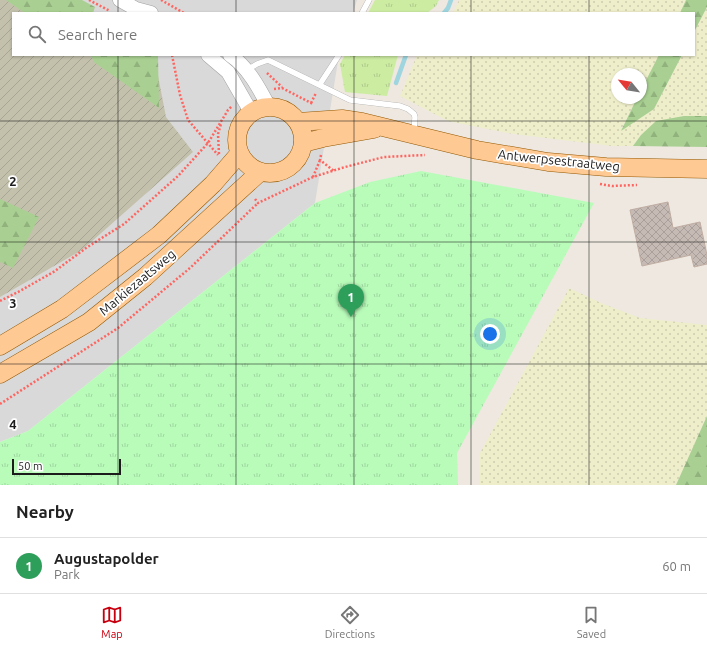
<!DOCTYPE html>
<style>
body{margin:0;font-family:Ubuntu,sans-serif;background:#f2f2f2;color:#222}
.compass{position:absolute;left:611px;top:68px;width:36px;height:36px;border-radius:50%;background:#fff;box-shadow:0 1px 3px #0004;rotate:300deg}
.scale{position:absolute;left:12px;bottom:10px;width:109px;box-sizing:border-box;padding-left:4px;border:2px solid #1c1c1c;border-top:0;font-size:11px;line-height:14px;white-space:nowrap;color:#1c1c1c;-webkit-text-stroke:3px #fff;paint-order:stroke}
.you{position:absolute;left:490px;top:334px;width:14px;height:14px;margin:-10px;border:3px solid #fff;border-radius:50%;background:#1a73e8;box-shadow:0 0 0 6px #1a73e833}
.badge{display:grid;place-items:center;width:26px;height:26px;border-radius:50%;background:#c7000f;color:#fff;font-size:13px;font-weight:700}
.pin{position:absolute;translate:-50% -33px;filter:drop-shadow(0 1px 2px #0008)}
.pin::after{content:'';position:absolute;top:21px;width:14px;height:12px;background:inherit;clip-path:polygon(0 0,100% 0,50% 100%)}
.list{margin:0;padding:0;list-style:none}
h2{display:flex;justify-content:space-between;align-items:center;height:52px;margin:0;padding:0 16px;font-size:17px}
h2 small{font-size:13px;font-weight:400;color:#767676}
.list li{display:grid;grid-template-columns:26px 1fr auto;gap:12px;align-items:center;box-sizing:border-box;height:56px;padding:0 16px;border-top:1px solid #e0e0e0}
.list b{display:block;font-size:15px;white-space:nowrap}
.list p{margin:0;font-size:13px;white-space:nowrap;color:#767676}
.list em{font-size:13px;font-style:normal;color:#767676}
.icon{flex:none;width:22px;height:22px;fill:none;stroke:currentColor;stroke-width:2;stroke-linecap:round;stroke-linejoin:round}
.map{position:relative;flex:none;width:707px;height:485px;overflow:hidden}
.search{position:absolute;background:#fff;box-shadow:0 1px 3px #0004;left:12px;right:12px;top:12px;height:44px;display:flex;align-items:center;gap:10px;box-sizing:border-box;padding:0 14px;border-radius:0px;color:#767676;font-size:15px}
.sheet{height:108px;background:#fff}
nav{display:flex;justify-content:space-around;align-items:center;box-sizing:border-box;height:56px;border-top:1px solid #e0e0e0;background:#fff;font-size:11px;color:#767676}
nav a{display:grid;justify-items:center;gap:2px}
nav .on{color:#c7000f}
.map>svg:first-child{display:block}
.residential{fill:#dad9d9}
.construction{fill:url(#construction-furrows)}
.farmland{fill:url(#farmland-dots)}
.grass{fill:url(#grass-tufts)}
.forest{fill:url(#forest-firs)}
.park{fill:url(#park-tufts)}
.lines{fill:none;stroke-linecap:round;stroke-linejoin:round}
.stream{stroke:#9ed5df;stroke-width:4.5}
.building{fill:url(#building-cross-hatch);stroke:#c0ada2}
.service-casing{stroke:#a3a3a3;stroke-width:6}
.tertiary-casing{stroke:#a3a3a3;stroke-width:15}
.primary-casing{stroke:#935800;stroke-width:19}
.path{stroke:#ff6560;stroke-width:2.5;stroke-dasharray:2 2;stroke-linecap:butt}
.service{stroke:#fff;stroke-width:5.5}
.tertiary{stroke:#fff;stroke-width:14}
.primary{stroke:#ffc994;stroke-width:18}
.grid{fill:none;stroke:#1c1c1c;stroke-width:1;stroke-opacity:0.55}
.labels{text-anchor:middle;stroke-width:3.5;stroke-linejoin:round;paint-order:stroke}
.street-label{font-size:13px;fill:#1c1c1c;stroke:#fff}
.grid-label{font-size:13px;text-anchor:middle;font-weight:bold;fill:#1c1c1c;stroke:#fff;stroke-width:3.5;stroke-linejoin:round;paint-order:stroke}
</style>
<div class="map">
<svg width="707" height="485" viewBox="0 0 707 485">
<defs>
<pattern id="construction-furrows" width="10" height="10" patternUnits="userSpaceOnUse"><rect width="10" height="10" fill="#c3c1ac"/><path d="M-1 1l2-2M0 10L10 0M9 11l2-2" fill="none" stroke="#a7a593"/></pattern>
<pattern id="farmland-dots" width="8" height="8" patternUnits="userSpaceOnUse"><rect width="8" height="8" fill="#eeeeca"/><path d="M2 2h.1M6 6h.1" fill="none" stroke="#ccccad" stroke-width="1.8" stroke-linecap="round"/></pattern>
<pattern id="grass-tufts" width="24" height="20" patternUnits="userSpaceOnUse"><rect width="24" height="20" fill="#cceca2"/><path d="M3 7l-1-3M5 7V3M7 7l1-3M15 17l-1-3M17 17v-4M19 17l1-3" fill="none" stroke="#afca8b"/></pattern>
<pattern id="forest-firs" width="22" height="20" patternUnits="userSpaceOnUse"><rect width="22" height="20" fill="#a9d092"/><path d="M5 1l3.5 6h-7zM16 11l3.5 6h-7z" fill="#91b27d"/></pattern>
<pattern id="park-tufts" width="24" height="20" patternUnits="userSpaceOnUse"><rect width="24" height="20" fill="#b9fcba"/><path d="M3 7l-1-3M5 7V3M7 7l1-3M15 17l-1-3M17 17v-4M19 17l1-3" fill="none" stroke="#9ed79f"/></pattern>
<pattern id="building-cross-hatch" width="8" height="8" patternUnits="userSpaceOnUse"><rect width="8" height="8" fill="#c6bab4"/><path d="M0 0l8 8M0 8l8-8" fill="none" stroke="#aa9f9a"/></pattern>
</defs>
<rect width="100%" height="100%" fill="#eee8e0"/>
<path class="residential" d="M 0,0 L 357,0 L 353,13 L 13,13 L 13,55 L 339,55 L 315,203 L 28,431 L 0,442 Z"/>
<path class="construction" d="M 0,0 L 63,0 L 89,13 L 13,13 L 13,55 L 154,55 L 166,117 L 193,152 L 82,250 L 0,297 Z"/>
<g class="farmland">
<path d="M 459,0 L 686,0 L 680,13 L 453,13 Z"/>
<path d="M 707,7 L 707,116 L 684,116 L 641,135 L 633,146 L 612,146 L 513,134 L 448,121 L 400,96 L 417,55 L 659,55 L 641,90 L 641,74 L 617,74 L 617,98 L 637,98 L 621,130 L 654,109 L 682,55 L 694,55 L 694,32 Z"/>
<path d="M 569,288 L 601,303 L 640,318 L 707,325 L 707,416 L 676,485 L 480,485 L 479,455 Z"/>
</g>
<g class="grass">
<path d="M 375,0 L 439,0 L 436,6 L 427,13 L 368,13 Z"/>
<path d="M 345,55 L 398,55 L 387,96 L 345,92 L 340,64 Z"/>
</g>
<g class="forest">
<path d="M 6,0 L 82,0 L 95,7 L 93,13 L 25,13 Z"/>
<path d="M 686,0 L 707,0 L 707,7 L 694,32 L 694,13 L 680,13 Z"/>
<path d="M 91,55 L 158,55 L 159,108 L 94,62 Z"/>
<path d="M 659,55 L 682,55 L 654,109 L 621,131 L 637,98 L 641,98 L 641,90 Z"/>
<path d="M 684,116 L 707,116 L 707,147 L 633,146 L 641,135 L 656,121 Z"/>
<path d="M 0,199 L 39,217 L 13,268 L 0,262 Z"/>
<path d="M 707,416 L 707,485 L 676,485 Z"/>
</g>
<path class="park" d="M 421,171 L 594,203 L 457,453 L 458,485 L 0,485 L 0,442 L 28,431 L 315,203 L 370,182 Z"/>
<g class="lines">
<g class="stream">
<path d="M 444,13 L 448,8 L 451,0"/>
<path d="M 396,83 L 406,55"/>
</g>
</g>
<path class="building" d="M 668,202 L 673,228 L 700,222 L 707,255 L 707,264 L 694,267 L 691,255 L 642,266 L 630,210 Z"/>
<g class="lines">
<g class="service-casing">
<g id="service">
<path d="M 362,13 L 369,0"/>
<path d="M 247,70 L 257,64 L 268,60 L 350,100 L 400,106 L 408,109 L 414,114 L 415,117 L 414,132"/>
<path d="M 320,84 L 339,55"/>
</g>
</g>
<g class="tertiary-casing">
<g id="tertiary">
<path d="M 120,0 L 136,9 L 151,13"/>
<path d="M 208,55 L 228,72 L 251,112"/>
<path d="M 230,55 C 248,67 259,88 269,107"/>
</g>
</g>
<g class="primary-casing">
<g id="primary">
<circle cx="270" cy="140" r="33"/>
<path d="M 298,122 L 342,119 L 362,122 L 477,150 L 548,162 L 606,167 L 707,169"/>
<path d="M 303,143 L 323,138 L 374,129"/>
<path d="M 0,346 L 62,309 L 159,235 L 213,184 L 239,154"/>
<path d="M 0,374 L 89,322 L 145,277 L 260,172"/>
</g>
</g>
<g class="path">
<path d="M 89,0 L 110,11"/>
<path d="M 161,0 L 184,13"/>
<path d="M 172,55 L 180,95 L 188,120 L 218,155"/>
<path d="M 267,73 L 282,87"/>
<path d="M 274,89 L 282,88 L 313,104"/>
<path d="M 311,103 L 316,93"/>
<path d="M 219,154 L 218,134 L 221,124"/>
<path d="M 321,155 L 320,160 L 334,171"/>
<path d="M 313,177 L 320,160"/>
<path d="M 600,184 L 612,186 L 637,185"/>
<path d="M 255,199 L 258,203 L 313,177 L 345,167 L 384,157 L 425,155"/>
<path d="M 0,301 L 20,291 L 55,271 L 86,248 L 124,224 L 178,176 L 208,143 L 228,110 L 232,106"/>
<path d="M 0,404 L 118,328 L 190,268 L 258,203"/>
</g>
<use href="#service" class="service"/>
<use href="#tertiary" class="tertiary"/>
<use href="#primary" class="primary"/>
</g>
<path class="grid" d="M 118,0 L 118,13M 236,0 L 236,13M 354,0 L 354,13M 471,0 L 471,13M 589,0 L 589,13M 118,55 L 118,485M 236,55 L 236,485M 354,55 L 354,485M 471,55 L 471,485M 589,55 L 589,485M 0,121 L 707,121M 0,242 L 707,242M 0,364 L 707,364"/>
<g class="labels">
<g class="street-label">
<text transform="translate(559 160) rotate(6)" y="5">Antwerpsestraatweg</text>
<text transform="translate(137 282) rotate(-40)" y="5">Markiezaatsweg</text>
</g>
</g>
<g class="grid-label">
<text x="13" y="186">2</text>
<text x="13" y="308">3</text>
<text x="13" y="429">4</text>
</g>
</svg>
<svg class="compass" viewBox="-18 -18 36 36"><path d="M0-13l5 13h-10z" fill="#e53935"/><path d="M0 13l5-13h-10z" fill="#767676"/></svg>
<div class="scale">50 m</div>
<div class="you"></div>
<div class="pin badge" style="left:351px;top:317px;background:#2e9e5b">1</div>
<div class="search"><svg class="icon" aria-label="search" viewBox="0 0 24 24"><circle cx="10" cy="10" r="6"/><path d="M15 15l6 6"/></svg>Search here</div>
</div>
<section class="sheet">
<h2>Nearby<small></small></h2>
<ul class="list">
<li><span class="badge" style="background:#2e9e5b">1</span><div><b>Augustapolder</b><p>Park</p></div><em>60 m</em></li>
</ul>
</section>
<nav>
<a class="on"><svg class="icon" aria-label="map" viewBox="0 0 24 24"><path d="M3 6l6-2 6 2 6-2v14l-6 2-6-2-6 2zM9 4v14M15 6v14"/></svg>Map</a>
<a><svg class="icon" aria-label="directions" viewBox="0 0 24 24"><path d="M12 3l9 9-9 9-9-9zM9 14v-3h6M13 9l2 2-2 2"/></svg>Directions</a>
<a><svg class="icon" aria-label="saved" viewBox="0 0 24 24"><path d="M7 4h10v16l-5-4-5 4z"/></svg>Saved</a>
</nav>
